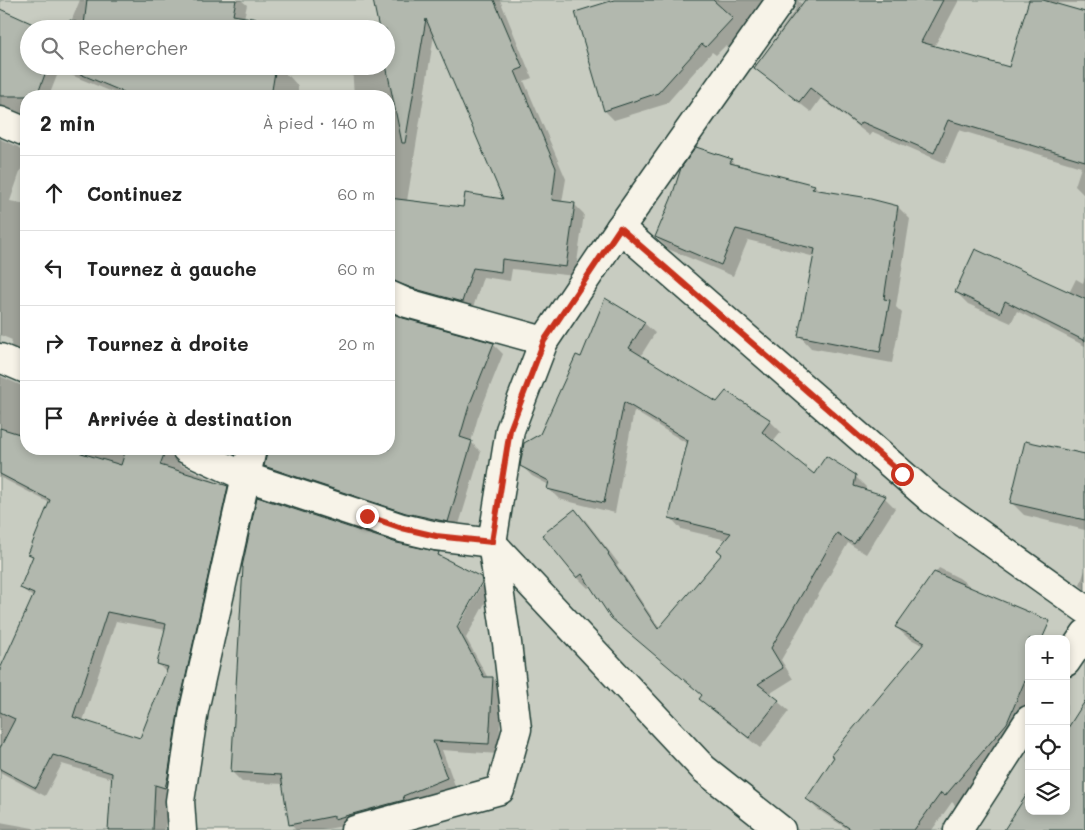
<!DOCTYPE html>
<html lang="fr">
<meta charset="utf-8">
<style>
body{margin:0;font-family:Mali,sans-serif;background:#f2f2f2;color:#222}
.controls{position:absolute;right:15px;bottom:15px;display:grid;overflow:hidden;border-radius:10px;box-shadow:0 2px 8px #0003}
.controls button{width:45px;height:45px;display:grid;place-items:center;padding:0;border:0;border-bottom:1px solid #e0e0e0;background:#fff;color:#222;font:25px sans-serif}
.stop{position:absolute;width:15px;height:15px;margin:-11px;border:4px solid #c8321e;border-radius:50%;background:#fff}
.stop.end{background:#c8321e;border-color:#fff;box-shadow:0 1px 5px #0008}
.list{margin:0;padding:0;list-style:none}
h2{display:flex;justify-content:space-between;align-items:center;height:65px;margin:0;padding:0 20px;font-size:21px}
h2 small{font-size:16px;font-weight:400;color:#767676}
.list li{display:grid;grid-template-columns:32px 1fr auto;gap:15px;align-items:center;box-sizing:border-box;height:75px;padding:0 20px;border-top:1px solid #e0e0e0}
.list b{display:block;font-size:19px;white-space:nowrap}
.list em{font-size:16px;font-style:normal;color:#767676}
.icon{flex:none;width:28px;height:28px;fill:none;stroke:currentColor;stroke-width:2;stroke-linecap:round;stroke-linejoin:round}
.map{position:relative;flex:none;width:1085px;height:830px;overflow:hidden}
.search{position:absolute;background:#fff;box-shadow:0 2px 8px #0003;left:20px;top:20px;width:375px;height:55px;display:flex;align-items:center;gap:12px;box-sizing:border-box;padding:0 18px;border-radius:28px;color:#767676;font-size:19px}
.panel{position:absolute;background:#fff;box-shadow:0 2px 8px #0003;left:20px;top:90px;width:375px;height:365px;border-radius:20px}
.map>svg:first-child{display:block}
.green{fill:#c8ccc1;stroke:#74847a;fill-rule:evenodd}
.shadow{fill:#0003;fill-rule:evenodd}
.building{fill:#b2b8ae;stroke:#1f3d34;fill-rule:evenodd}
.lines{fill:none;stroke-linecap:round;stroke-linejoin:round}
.street-casing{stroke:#1f3d34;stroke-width:31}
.street{stroke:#f7f3e8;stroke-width:28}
.route{stroke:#c8321e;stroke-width:6}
</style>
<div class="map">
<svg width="1085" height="830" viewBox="0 0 1085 830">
<rect width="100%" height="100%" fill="#eae8dd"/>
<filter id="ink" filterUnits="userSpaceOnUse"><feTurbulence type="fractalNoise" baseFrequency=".02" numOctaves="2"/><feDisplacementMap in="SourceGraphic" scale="10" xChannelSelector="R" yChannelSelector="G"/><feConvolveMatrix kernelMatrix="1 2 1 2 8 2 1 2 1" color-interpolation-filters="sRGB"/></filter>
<g filter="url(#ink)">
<path class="green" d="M 0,0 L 1085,0 L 1085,830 L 0,830 ZM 29,29 L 386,29 L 386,66 L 29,66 ZM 26,96 L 389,96 L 389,449 L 26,449 ZM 1029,639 L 1066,639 L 1066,811 L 1029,811 Z"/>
<g class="shadow">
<path d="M 80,0 L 241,0 L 247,5 L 244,18 L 283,24 L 287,29 L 68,29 Z"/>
<path d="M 375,0 L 500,0 L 532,78 L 524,81 L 566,179 L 562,202 L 574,204 L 584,214 L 575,276 L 512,269 L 510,281 L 483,277 L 472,311 L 389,293 L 389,96 L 354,96 L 352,66 L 386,66 L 386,29 ZM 434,35 L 505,200 L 464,208 L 407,201 Z"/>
<path d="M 615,0 L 777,0 L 738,56 L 725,46 L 716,55 L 712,52 L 666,104 L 614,120 L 605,111 L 576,13 Z"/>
<path d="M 797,0 L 807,9 L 813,0 L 959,0 L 934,47 L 1010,68 L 1085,33 L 1085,196 L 1075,186 L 1081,167 L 959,130 L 945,163 L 873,132 L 870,136 L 821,98 L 811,112 L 766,77 L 755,67 L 795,10 Z"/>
<path d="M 1041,0 L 1085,0 L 1085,3 L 1044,3 Z"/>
<path d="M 0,10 L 29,29 L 29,66 L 287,66 L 286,76 L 289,76 L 298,86 L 298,96 L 122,96 L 64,72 L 60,68 L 49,96 L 26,96 L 26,119 L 0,117 Z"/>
<path d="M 0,139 L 18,147 L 26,155 L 10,201 L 26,204 L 26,356 L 20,354 L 11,345 L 12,340 L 0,335 Z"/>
<path d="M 731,160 L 737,166 L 815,186 L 821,192 L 898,207 L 910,219 L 896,307 L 902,313 L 892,363 L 811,348 L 800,336 L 815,257 L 748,240 L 733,276 L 668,249 L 656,237 Z"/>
<path d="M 1085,277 L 1085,346 L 1017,311 L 1011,323 L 968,304 L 956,292 L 1069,293 L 1076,279 L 1083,283 Z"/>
<path d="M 389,313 L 400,318 L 493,344 L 503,354 L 478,417 L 471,442 L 481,452 L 457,531 L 275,476 L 266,466 L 268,449 L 389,449 Z"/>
<path d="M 644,323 L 655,333 L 640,357 L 717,403 L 726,393 L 770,421 L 781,432 L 773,442 L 814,476 L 855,476 L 866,487 L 865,491 L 885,498 L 895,508 L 866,554 L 848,543 L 781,660 L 793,679 L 769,694 L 789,711 L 760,748 L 711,709 L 701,699 L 703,696 L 591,586 L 588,588 L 578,578 L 544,535 L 575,511 L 586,521 L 619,564 L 617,565 L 660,629 L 723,554 L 727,540 L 681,529 L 671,518 L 688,444 L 634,411 L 615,513 L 559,499 L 549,489 L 549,485 L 532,476 L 521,465 L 541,435 L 581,359 Z"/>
<path d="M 0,376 L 20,385 L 26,386 L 26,449 L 153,449 L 171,455 L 181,465 L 227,487 L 236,496 L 176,786 L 164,830 L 114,830 L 113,779 L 62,764 L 45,796 L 0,772 L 0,672 L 34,598 L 21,588 L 34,558 L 29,554 L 50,503 L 0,477 ZM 116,621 L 166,630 L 158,664 L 167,673 L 141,740 L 83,721 Z"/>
<path d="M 220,449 L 250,449 L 244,463 L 227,455 Z"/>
<path d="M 1085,455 L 1085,530 L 1024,515 L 1011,502 Z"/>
<path d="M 397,544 L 438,553 L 444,559 L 484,581 L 481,581 L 453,632 L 455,633 L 484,581 L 491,588 L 491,592 L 466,638 L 488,678 L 493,679 L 503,688 L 498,754 L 442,750 L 456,788 L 344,826 L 321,830 L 296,830 L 290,824 L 284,784 L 242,782 L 232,772 Z"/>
<path d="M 939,568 L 959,578 L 1041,639 L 1029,639 L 1029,706 L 1017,734 L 956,806 L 952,802 L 932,830 L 849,830 L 817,809 L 807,799 L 924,646 L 907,637 L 896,627 Z"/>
<path d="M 1085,570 L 1085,590 L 1080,585 Z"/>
<path d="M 0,822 L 33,828 L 35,830 L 0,830 Z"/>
</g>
<g class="building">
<path d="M 87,0 L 236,0 L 233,15 L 283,23 L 282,29 L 67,29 L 70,20 L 84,25 Z"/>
<path d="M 373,0 L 494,0 L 523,68 L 515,71 L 556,168 L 552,200 L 575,203 L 566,267 L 502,259 L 501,272 L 473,268 L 462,302 L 412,288 L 389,280 L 389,198 L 463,207 L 465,193 L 503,199 L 426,19 L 405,143 L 402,143 L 386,65 L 386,29 L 379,29 Z"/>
<path d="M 614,0 L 713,0 L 733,18 L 706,47 L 702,44 L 658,93 L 604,111 L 575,12 Z"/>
<path d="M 805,0 L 943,0 L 921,42 L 1009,67 L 1029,0 L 1043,0 L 1085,12 L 1085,161 L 948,120 L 934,153 L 862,122 L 859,126 L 810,88 L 799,102 L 754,68 Z"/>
<path d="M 0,9 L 44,29 L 29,29 L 29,66 L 48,66 L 37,96 L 0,96 Z"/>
<path d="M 61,66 L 276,66 L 271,96 L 133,96 Z"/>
<path d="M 696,147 L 732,159 L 730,163 L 815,185 L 812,189 L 863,197 L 898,206 L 884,299 L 890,300 L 880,352 L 798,336 L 815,249 L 736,229 L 721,265 L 655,237 L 671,199 L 681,168 Z"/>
<path d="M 975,249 L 1085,299 L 1085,341 L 1005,301 L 1000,313 L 955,292 Z"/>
<path d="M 605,298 L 645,322 L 629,348 L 717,402 L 726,391 L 771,420 L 762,432 L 814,474 L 826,456 L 856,475 L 854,486 L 886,496 L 854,544 L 837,533 L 771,648 L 783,668 L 758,684 L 779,700 L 749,738 L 699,699 L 702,695 L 611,618 L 582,574 L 577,578 L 542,535 L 575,509 L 609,553 L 608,554 L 658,629 L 722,554 L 717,550 L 731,533 L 669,518 L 688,440 L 624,402 L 604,503 L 547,489 L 549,481 L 520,466 L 524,443 L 540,434 L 576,355 L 581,357 Z"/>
<path d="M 389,312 L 403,318 L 494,343 L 469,406 L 460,437 L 472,441 L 448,522 L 406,513 L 264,466 L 268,449 L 389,449 Z"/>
<path d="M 0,428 L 26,436 L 26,449 L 68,449 L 121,465 L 126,449 L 166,449 L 160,465 L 228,486 L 179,707 L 168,776 L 165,788 L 155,785 L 153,830 L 108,830 L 112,773 L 53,755 L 36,788 L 0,769 L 0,748 L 15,719 L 0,712 L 0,669 L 34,594 L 20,588 L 33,556 L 28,554 L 50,500 L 0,474 ZM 107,612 L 166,624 L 157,664 L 168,667 L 140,738 L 73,717 Z"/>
<path d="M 1025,441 L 1085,454 L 1085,520 L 1010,503 Z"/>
<path d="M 257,497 L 397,543 L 439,552 L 438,555 L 481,577 L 482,582 L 457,627 L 484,677 L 493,677 L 489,744 L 433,741 L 447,778 L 403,796 L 404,800 L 334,819 L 334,816 L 289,825 L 281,775 L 231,772 L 243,567 L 242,567 Z"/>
<path d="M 934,572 L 1050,621 L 1042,639 L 1029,639 L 1029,671 L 1007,723 L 945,796 L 941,793 L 914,830 L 852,830 L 806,799 L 834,757 L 831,755 L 925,642 L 895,627 Z"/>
<path d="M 1085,701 L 1085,830 L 1004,830 L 1029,791 L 1029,811 L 1066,811 L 1066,731 Z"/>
</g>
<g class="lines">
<g class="street-casing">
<g id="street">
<path d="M 0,121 L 26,132"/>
<path d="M 620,228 L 932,500 L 1085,609"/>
<path d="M 389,295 L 407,303 L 544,341"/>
<path d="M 0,358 L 26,369"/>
<path d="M 186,449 L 244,476 L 402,528 L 436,536 L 492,543 L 704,769 L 781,830"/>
<path d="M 1066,662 L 1085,634"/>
<path d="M 182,830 L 180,801 L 194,710 L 252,449"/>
<path d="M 355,830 L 500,790 L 517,729 L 507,643 L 492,543 L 510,430 L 544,341 L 620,228 L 781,0"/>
<path d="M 958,830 L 1029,720"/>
</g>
</g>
<use href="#street" class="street"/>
</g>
</g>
<g class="lines" filter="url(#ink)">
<path class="route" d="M 367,516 L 402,528 L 436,536 L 492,542 L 510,430 L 544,341 L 620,228 L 902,474"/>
</g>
</svg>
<div class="controls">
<button>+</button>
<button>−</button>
<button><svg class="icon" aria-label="locate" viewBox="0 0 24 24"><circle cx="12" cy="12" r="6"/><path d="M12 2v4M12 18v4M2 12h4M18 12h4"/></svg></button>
<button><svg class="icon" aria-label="layers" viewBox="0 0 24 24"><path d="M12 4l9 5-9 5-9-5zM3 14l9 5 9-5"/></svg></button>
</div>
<div class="stop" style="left:902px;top:474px"></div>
<div class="stop end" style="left:367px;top:516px"></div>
<div class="search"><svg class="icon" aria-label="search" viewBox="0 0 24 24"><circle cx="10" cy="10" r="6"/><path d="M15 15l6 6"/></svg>Rechercher</div>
<section class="panel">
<h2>2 min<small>À pied · 140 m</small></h2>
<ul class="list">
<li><svg class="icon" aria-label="ahead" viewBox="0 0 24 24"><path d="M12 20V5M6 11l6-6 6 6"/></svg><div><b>Continuez</b></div><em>60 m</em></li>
<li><svg class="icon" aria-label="left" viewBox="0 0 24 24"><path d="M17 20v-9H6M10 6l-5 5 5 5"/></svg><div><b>Tournez à gauche</b></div><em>60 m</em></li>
<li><svg class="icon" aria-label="right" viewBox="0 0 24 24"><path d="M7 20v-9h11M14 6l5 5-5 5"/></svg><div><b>Tournez à droite</b></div><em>20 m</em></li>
<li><svg class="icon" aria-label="arrive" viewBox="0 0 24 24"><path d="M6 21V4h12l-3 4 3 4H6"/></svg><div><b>Arrivée à destination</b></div></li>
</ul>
</section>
</div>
